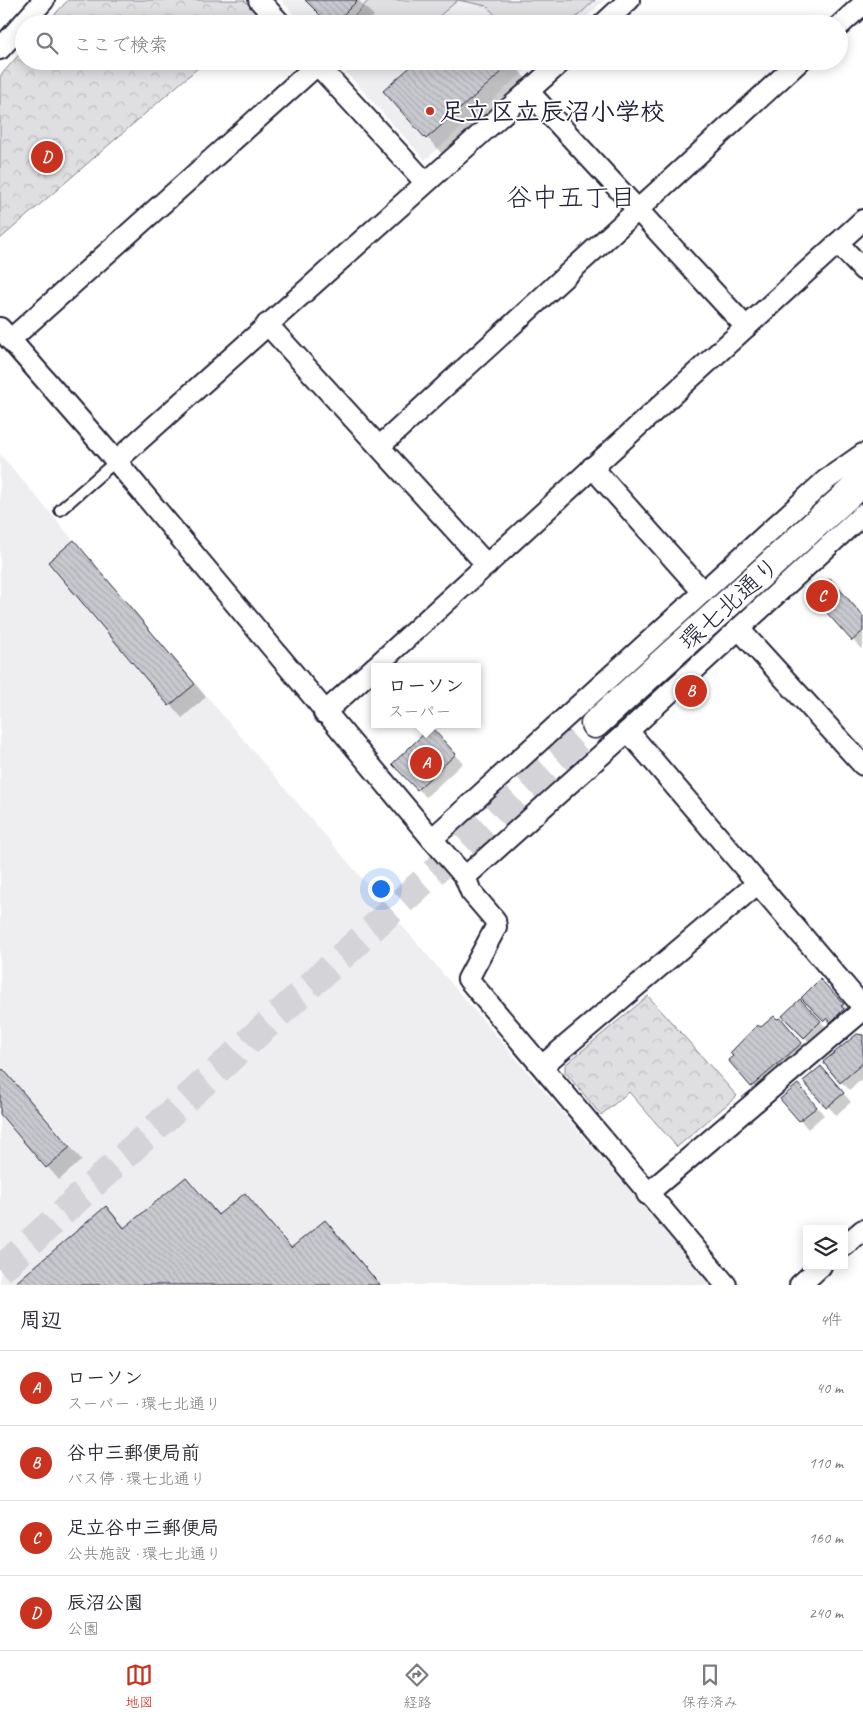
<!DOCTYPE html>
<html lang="ja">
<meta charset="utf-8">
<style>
body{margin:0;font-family:Caveat,"Klee One",sans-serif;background:#f2f2f3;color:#2b2b33}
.controls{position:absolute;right:15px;bottom:15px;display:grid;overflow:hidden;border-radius:0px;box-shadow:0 2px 12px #0003}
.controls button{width:45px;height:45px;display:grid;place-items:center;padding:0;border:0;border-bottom:1px solid #e1e1e2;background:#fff;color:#2b2b33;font:25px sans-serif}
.you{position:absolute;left:380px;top:888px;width:18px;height:18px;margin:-12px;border:4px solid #fff;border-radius:50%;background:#1a73e8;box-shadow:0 0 0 8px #1a73e833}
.badge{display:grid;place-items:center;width:32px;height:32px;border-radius:50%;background:#c8321e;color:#fff;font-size:16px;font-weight:700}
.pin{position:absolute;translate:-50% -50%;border:2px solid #fff;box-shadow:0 1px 5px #0006}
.popup{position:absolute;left:371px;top:663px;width:110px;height:65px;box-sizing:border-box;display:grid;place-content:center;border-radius:0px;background:#fff;filter:drop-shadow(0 1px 4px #0005);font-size:16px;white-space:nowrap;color:#7c7c81}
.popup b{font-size:19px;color:#2b2b33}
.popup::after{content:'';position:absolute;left:50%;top:100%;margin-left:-10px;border:10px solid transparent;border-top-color:#fff}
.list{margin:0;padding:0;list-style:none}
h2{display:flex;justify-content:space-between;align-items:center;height:65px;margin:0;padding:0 20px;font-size:21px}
h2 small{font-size:16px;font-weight:400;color:#7c7c81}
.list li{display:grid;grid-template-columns:32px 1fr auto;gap:15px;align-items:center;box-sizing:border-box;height:75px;padding:0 20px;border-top:1px solid #e1e1e2}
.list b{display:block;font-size:19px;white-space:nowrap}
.list p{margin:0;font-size:16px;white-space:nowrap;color:#7c7c81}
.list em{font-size:16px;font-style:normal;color:#7c7c81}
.icon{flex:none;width:28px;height:28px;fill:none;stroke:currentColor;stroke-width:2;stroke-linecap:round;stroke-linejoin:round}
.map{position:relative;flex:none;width:863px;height:1285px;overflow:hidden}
.search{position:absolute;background:#fff;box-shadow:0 2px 12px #0003;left:15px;right:15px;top:15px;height:55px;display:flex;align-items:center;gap:12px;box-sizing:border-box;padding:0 18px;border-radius:28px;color:#7c7c81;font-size:19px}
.sheet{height:365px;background:#fff}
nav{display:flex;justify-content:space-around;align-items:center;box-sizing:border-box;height:70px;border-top:1px solid #e1e1e2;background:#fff;font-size:14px;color:#7c7c81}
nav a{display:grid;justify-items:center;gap:2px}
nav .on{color:#c8321e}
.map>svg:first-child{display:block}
.built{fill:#eeeef1}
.park{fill:url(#park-crowns);stroke:#80808e}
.pitch{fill:#dfdfe2;stroke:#80808e}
.shadow{fill:#0003}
.building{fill:url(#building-back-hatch);stroke:#22223b}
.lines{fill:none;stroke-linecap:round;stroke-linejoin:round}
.secondary-tunnel{stroke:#d3d3d8;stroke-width:28;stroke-dasharray:28 14;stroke-linecap:butt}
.lane-casing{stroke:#22223b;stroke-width:14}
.street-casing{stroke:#22223b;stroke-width:24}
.secondary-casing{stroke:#22223b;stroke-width:31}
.lane{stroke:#fff;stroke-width:10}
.street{stroke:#fff;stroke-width:20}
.secondary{stroke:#fff;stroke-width:28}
.poi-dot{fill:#c8321e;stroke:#fff;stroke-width:2}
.labels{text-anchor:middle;stroke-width:4;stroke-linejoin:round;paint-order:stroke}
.poi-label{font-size:25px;font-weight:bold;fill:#22223b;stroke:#fff;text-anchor:start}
.street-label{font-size:25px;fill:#22223b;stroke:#fff}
.neighbourhood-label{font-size:26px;fill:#22223b;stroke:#fff}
</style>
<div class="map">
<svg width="863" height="1285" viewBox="0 0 863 1285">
<defs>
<pattern id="park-crowns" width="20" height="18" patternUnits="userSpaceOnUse" patternTransform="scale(1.25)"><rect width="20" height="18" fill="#dfdfe2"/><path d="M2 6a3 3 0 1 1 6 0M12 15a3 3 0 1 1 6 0" fill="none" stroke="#bfbfc3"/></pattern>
<pattern id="building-back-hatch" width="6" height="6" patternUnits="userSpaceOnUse" patternTransform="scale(1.25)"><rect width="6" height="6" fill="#c8c8cf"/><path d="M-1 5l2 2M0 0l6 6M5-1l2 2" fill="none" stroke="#acacb3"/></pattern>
</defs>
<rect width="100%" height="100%" fill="#fff"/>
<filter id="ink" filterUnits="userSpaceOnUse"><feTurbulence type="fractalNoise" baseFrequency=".02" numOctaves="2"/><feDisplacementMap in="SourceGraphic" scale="10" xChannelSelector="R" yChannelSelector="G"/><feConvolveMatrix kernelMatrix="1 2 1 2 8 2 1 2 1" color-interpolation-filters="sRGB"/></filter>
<g filter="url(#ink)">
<g class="built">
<path d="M 281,0 L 605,0 L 578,24 L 302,24 Z"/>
<path d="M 336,61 L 536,61 L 425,160 Z"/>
<path d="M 0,454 L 451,983 L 711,1285 L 0,1285 Z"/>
</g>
<g class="park">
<path d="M 68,0 L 244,0 L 259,16 L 249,24 L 46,24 Z"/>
<path d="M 24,49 L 24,61 L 206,61 L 0,239 L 0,76 Z"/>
<path d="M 648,996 L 737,1096 L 677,1147 L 629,1092 L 601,1115 L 565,1072 L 565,1065 Z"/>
</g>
<path class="pitch" d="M 369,0 L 595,0 L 569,24 L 503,24 L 487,6 L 458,0 L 430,24 L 347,24 Z"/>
<g class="shadow">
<path d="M 306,0 L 358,0 L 374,16 L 366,24 L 330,24 Z"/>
<path d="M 511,61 L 527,80 L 443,155 L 385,91 Z"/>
<path d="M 74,541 L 206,697 L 182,718 L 50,562 Z"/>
<path d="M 863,617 L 863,647 L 861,649 L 853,640 Z"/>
<path d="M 439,737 L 463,763 L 426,797 L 418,789 Z"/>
<path d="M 820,981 L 851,1013 L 833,1028 L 803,998 Z"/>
<path d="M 800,1001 L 829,1030 L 813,1046 L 784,1016 Z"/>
<path d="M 757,1027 L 793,1032 L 813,1056 L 765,1099 L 730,1060 L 747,1039 L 745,1037 Z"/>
<path d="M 863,1036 L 863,1078 L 850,1090 L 841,1082 Z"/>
<path d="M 3,1071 L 82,1160 L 59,1180 L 0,1112 L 0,1074 Z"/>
<path d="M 829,1076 L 851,1102 L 836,1115 L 805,1081 Z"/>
<path d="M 806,1094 L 824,1115 L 808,1129 L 782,1099 Z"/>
<path d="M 186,1178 L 220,1216 L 245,1195 L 293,1249 L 325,1221 L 381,1285 L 15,1285 L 106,1207 L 126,1228 Z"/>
</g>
<g class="building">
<path d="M 305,0 L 358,0 L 334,24 L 329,24 Z"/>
<path d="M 469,14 L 477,24 L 458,24 Z"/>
<path d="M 417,61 L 511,61 L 512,63 L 426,139 L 383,91 Z"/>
<path d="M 74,540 L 195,684 L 169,706 L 48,562 Z"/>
<path d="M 830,578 L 863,616 L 863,631 L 852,641 L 811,595 Z"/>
<path d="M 431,727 L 456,754 L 417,790 L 392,764 Z"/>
<path d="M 820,979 L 844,1004 L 841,1006 L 844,1009 L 831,1022 L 827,1018 L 824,1021 L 801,998 Z"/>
<path d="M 800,999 L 821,1021 L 804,1038 L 782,1016 Z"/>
<path d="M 774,1016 L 777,1019 L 781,1018 L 802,1043 L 751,1087 L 728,1060 L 733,1056 L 730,1053 L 757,1025 L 761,1027 Z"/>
<path d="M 857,1034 L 863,1035 L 863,1063 L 840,1083 L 823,1062 Z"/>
<path d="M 821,1066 L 844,1093 L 826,1108 L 803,1081 Z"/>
<path d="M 3,1069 L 70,1147 L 46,1168 L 0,1114 L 0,1072 Z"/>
<path d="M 798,1084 L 817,1107 L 799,1121 L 780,1099 Z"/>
<path d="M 186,1177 L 218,1215 L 245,1193 L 291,1248 L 325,1220 L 380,1285 L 13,1285 L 106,1206 L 124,1228 Z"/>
</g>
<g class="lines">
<path class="secondary-tunnel" d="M 0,1270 L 595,724"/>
<g class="lane-casing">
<path id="lane" d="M 60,510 L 116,461"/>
</g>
<g class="street-casing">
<g id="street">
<path d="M 259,0 L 281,24"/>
<path d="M 603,24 L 629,0"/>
<path d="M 839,26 L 863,4"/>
<path d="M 0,49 L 44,0"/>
<path d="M 314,61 L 425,182"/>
<path d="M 528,91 L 746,327"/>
<path d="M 838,243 L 863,270"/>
<path d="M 267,324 L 487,565"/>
<path d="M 0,328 L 116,461 L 432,839"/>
<path d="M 10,340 L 317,65"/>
<path d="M 380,446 L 800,61"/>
<path d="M 863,454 L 826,480 L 432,839 L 465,877 L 628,731 L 863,514"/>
<path d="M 116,461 L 562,61"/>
<path d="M 592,467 L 703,592"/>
<path d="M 739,629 L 863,765"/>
<path d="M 375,667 L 863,220"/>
<path d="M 324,713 L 375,667"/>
<path d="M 628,731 L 863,1007"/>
<path d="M 465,877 L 471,892 L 495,920 L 496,927 L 468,979 L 726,1285"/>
<path d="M 542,1066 L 758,883"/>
<path d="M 647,1194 L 863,1010"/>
<path d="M 844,1246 L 863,1230"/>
<path d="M 800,1285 L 821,1266"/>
</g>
</g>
<g class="secondary-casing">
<path id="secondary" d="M 595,724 L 863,481"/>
</g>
<use href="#lane" class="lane"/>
<use href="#street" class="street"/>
<use href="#secondary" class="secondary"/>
</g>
</g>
<circle class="poi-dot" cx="430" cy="111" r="5"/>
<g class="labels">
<g class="poi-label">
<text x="440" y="120">足立区立辰沼小学校</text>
</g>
<g class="street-label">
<text transform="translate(729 603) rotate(-42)" y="9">環七北通り</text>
</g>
<g class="neighbourhood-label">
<text x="571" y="206">谷中五丁目</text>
</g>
</g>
</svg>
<div class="controls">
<button><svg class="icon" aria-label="layers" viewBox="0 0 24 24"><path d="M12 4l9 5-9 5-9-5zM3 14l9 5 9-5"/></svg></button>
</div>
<div class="you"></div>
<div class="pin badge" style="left:426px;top:763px">A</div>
<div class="popup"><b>ローソン</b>スーパー</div>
<div class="pin badge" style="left:691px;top:691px">B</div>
<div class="pin badge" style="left:822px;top:596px">C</div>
<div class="pin badge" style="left:47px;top:157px">D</div>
<div class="search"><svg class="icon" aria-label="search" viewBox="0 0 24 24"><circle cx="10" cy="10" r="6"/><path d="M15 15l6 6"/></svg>ここで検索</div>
</div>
<section class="sheet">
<h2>周辺<small>4件</small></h2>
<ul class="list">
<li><span class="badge">A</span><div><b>ローソン</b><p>スーパー · 環七北通り</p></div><em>40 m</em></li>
<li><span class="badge">B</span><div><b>谷中三郵便局前</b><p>バス停 · 環七北通り</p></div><em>110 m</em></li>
<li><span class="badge">C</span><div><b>足立谷中三郵便局</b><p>公共施設 · 環七北通り</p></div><em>160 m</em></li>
<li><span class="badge">D</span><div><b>辰沼公園</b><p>公園</p></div><em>240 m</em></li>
</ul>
</section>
<nav>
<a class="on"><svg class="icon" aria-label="map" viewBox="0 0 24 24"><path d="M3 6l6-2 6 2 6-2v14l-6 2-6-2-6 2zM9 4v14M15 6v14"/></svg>地図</a>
<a><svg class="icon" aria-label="directions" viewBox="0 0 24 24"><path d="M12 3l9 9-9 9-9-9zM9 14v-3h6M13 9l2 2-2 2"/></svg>経路</a>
<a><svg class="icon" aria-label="saved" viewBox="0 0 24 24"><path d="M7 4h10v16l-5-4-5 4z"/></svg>保存済み</a>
</nav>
